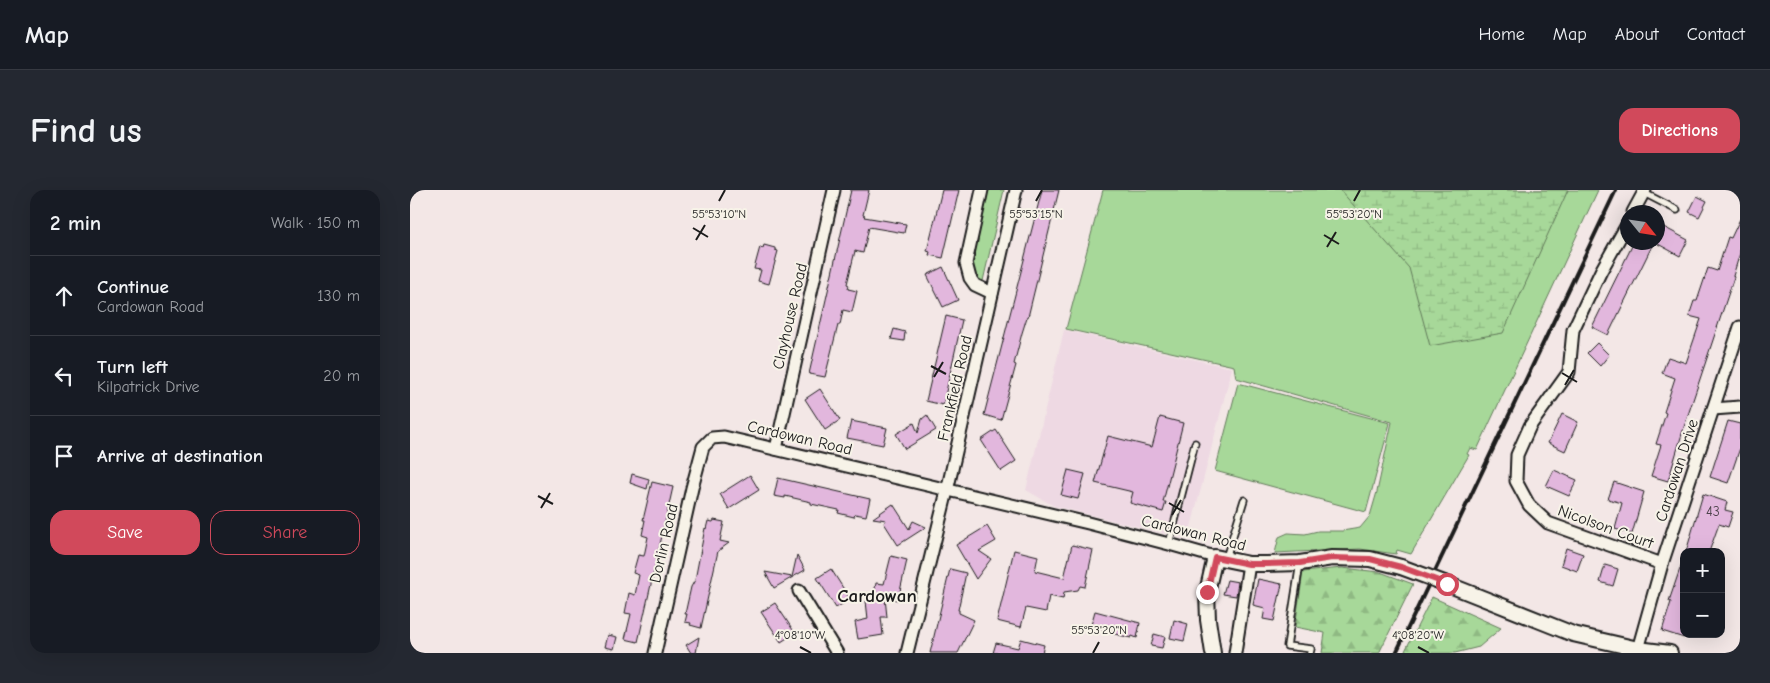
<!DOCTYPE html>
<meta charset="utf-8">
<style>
body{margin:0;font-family:"Comic Neue",sans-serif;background:#242831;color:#f1f3f6}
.controls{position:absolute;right:15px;bottom:15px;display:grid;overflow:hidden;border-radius:10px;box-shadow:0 5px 20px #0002}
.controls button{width:45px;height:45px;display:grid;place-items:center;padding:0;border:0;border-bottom:1px solid #363941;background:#171b24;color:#f1f3f6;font:25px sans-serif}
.compass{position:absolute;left:1210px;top:15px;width:45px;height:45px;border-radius:50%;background:#171b24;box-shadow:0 5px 20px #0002;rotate:120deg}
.stop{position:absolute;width:15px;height:15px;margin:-11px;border:4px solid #d1495b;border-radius:50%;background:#fff}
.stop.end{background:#d1495b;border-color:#fff;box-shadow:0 1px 5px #0008}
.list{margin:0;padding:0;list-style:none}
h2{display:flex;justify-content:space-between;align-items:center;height:65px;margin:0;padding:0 20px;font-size:21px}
h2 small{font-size:16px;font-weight:400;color:#9ea1a6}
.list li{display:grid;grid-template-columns:32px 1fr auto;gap:15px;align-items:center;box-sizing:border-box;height:80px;padding:0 20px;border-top:1px solid #363941}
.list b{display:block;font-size:19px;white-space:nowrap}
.list p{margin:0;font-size:16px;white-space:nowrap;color:#9ea1a6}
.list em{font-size:16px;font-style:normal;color:#9ea1a6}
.actions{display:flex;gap:10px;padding:15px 20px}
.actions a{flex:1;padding:11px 0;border:1px solid #d1495b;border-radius:15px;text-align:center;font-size:18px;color:#d1495b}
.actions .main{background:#d1495b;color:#fff}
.icon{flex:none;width:28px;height:28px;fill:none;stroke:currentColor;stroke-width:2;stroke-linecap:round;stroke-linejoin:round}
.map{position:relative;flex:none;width:1330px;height:463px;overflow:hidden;border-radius:15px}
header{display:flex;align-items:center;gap:30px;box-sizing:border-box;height:70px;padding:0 25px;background:#171b24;border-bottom:1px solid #363941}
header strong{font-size:24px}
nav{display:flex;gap:28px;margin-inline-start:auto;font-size:18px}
.intro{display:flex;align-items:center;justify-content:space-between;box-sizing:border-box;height:120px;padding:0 30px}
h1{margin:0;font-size:35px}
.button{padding:12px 22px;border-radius:15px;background:#d1495b;color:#fff;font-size:18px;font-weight:700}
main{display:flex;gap:30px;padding:0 30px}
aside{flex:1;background:#171b24;border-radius:15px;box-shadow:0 5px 20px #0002}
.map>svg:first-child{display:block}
.built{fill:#eed9e3}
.grass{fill:#a7d899;stroke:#627a5a}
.forest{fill:url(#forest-firs);stroke:#627a5a}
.wetland{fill:url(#wetland-marsh);stroke:#627a5a}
.building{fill:#e2b7dd;stroke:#1c1c1c}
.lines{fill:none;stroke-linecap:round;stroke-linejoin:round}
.service-casing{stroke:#1c1c1c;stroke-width:9}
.minor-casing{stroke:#1c1c1c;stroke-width:15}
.tertiary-casing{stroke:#1c1c1c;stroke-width:18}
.service{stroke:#f7f3e8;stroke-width:5.5}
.minor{stroke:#f7f3e8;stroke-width:11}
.tertiary{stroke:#f7f3e8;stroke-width:14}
.rail{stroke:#1c1c1c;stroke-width:4}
.tertiary-bridge-casing{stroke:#1c1c1c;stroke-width:18;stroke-linecap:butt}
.tertiary-bridge{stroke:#f7f3e8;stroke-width:14}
.route{stroke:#d1495b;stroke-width:6}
.ticks{fill:none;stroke:#1c1c1c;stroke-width:2}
.labels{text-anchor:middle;stroke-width:4;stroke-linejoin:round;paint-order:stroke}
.number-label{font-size:14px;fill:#4e434c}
.street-label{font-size:16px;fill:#1c1c1c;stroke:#f7f3e8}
.quarter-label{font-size:19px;font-weight:bold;fill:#1c1c1c;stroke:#f7f3e8}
.ticks-label{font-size:12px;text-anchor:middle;fill:#1c1c1c;stroke:#f7f3e8;stroke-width:4;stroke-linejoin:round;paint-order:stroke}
</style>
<header>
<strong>Map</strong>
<nav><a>Home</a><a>Map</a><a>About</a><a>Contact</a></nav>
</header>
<div class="intro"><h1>Find us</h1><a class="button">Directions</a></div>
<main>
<aside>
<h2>2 min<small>Walk · 150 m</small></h2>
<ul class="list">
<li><svg class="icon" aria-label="ahead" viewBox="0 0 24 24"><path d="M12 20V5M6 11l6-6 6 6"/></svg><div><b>Continue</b><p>Cardowan Road</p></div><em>130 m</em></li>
<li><svg class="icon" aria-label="left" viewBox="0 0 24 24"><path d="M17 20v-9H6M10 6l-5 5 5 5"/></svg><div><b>Turn left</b><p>Kilpatrick Drive</p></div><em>20 m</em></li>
<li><svg class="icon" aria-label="arrive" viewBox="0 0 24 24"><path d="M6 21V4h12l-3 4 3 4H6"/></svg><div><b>Arrive at destination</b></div></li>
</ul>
<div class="actions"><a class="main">Save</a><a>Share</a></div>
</aside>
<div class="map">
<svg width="1330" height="463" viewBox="0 0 1330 463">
<defs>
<pattern id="forest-firs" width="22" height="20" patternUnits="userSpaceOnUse" patternTransform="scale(1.25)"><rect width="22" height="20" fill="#a7d899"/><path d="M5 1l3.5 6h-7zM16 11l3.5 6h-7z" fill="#8fb983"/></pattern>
<pattern id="wetland-marsh" width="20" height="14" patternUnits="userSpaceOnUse" patternTransform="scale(1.25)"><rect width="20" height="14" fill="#a7d899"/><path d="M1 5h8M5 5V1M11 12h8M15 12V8" fill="none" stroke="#8fb983"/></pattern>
</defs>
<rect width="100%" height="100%" fill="#f3e7e6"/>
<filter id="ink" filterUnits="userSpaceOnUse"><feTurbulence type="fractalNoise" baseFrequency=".02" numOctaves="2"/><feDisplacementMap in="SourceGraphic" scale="10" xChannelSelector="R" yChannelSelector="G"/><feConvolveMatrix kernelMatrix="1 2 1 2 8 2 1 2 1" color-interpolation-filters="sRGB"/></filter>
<g filter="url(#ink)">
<path class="built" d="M 654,140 L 822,178 L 778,349 L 644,316 L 616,300 Z"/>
<g class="grass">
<path d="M 574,0 L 594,0 L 573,91 C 565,90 563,83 560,77 Z"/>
<path d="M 693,0 L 1188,0 L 1067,260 L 1060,258 L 1057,264 L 1059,265 L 1001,364 L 987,360 L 986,364 L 950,359 L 865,363 L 869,347 L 878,343 L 895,344 L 908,341 L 932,341 L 950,338 L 960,326 L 967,302 L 982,232 L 826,188 L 824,176 L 656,139 Z"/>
<path d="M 828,193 L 980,233 L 956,322 L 805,281 Z"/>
</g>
<g class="forest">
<path d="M 932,378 L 970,382 L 1003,394 L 969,463 L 912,463 L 915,443 L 885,437 L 893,382 Z"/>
<path d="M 1022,407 L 1091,438 L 1069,457 L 1045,463 L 994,463 Z"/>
</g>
<path class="wetland" d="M 930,0 L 1158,0 L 1093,143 L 1020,156 L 999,78 Z"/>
<g class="building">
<path d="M 441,0 L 459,0 L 453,25 L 455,26 L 454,27 L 496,34 L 494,43 L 459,37 L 453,63 L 445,61 L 437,94 L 439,95 L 438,99 L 447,101 L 442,122 L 433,120 L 430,135 L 428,135 L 415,187 L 399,184 Z"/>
<path d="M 532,0 L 549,0 L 533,68 L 519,65 L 520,62 L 517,61 Z"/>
<path d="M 632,0 L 649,0 L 618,127 L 617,127 L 612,143 L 604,174 L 606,175 L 591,230 L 574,225 Z"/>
<path d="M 1287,6 L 1297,11 L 1289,27 L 1279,22 Z"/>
<path d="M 1330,29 L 1330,63 L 1323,86 L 1324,87 L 1274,237 L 1258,291 L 1241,286 L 1251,255 L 1246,254 L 1256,223 L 1254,222 L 1265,188 L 1252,183 L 1258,167 L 1276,173 L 1291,129 L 1279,126 L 1284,111 L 1287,111 L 1298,78 L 1307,81 L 1318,47 L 1321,48 Z"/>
<path d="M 1248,34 L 1278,50 L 1270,66 L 1248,54 Z"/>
<path d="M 1224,52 L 1244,52 L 1198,145 L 1182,137 Z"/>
<path d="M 354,55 L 365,58 L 365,60 L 368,61 L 359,94 L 348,91 L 351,80 L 344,79 L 350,57 L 353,58 Z"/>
<path d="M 533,77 L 548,110 L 533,117 L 517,85 Z"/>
<path d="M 536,126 L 552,130 L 533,215 L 516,211 Z"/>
<path d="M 484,139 L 495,142 L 494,151 L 481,149 Z"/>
<path d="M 1187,153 L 1199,165 L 1190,176 L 1177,163 Z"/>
<path d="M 410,199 L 430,230 L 415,240 L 395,209 Z"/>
<path d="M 1152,224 L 1168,232 L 1155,261 L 1138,253 Z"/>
<path d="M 517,225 L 526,240 L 495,259 L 486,244 L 504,233 L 508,243 L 512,229 Z"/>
<path d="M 750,227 L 773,233 L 753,312 L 756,312 L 753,322 L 720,313 L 723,302 L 685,293 L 698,246 L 742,257 Z"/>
<path d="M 441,231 L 477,238 L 473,255 L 437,248 Z"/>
<path d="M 1318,231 L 1330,234 L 1330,258 L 1318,293 L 1300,287 Z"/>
<path d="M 586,240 L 606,271 L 591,281 L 571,250 Z"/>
<path d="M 658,280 L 675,284 L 668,309 L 651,305 Z"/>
<path d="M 1144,280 L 1167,290 L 1159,306 L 1136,296 Z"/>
<path d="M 222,284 L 239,289 L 237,299 L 220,293 Z"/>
<path d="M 340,285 L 349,300 L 319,319 L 310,304 Z"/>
<path d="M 368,288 L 460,309 L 456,326 L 445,324 L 444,327 L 428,323 L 429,320 L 401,314 L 401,312 L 375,306 L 375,308 L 364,306 Z"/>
<path d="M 242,292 L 263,297 L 228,452 L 215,449 L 221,424 L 215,423 L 219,403 L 225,405 L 229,385 L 223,383 L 228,365 L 234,366 L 238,347 L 232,345 L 235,330 L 233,330 Z"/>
<path d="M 1204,292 L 1234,302 L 1222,344 L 1205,339 L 1212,313 L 1198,309 Z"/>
<path d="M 1293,304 L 1317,312 L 1315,320 L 1323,322 L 1318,337 L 1309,334 L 1299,362 L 1276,362 Z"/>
<path d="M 483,314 L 499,339 L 503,331 L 516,337 L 488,355 L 474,333 L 476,330 L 463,328 Z"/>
<path d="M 304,330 L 314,332 L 310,351 L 319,353 L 308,361 L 291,438 L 280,435 L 281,433 L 275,432 L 277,424 L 275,424 L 281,397 L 285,390 L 295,338 L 296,339 L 298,331 L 303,332 Z"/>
<path d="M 577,336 L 586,351 L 569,361 L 581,369 L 566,389 L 546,355 Z"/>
<path d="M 662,355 L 683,360 L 675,397 L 670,396 L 668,400 L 654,402 L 653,409 L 639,406 L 636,422 L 616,418 L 611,437 L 587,431 L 604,360 L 628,366 L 625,381 L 654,388 Z"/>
<path d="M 1156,358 L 1173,364 L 1167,381 L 1151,375 Z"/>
<path d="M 387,365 L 395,380 L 364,398 L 355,382 L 382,387 Z"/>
<path d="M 481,366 L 497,370 L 488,410 L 475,408 L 477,427 L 471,427 L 473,445 L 448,449 L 445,432 L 458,429 L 456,411 L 463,410 L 466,393 L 474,394 Z"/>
<path d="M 1272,373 L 1274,373 L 1274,448 L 1252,441 L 1261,412 L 1259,411 Z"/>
<path d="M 1195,375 L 1208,379 L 1203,396 L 1190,392 Z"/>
<path d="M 421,379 L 440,409 L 426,418 L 407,388 Z"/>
<path d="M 540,379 L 556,383 L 548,420 L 549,420 L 549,423 L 564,430 L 548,463 L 520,463 Z"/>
<path d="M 848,389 L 872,394 L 864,431 L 853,429 L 855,418 L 843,415 Z"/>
<path d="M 817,390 L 828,392 L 826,406 L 813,404 Z"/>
<path d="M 365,413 L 385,443 L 371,452 L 351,422 Z"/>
<path d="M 685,421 L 730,433 L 727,448 L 722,446 L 721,448 L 685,439 L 686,437 L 681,435 Z"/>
<path d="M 764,430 L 778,434 L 774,451 L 760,448 Z"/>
<path d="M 744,444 L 755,447 L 752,458 L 741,456 Z"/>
<path d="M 198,445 L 207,447 L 204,459 L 195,457 Z"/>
<path d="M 289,447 L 286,463 L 281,463 L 276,455 Z"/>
<path d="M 611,449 L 634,455 L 632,463 L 583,463 L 586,453 L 608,458 Z"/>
</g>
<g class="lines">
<g class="service-casing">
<g id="service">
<path d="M 1234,3 L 1267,20"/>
<path d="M 759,354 L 785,253"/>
<path d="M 816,368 L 834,310"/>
<path d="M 890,373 L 877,456 L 901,459 L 900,463"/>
</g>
</g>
<g class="minor-casing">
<g id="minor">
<path d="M 572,0 L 556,73 L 560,88 L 565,95 L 582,103"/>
<path d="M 1223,22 L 1235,0"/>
<path d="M 1218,33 L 1191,81 L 1163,140 L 1159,182 L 1120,236 L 1107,265 L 1106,291 L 1119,315 L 1138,333 L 1252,374"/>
<path d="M 1303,219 L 1330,217"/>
<path d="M 366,259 L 424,0"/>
<path d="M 389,401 L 427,463"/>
<path d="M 245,463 L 282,298 L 293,257 L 302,248 L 314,247 L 678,333 L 759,354 L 805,367"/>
<path d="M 497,463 L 537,301 L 606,0"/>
<path d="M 825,463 L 839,374"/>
<path d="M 1227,463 L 1252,374 L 1330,137"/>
</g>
</g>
<g class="tertiary-casing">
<g id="tertiary">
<path d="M 1037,394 L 1163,444 L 1228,459 L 1260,463"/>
<path d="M 803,463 L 798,430 L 797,402 L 805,367 L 839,374 L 856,374 L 890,373 L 922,368 L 960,369 L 991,377"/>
</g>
</g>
<use href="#service" class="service"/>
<use href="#minor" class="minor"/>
<use href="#tertiary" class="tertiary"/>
<path class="rail" d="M 986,463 L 1206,0"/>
<g class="tertiary-bridge-casing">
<path id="tertiary-bridge" d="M 991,377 L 1037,394"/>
</g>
<use href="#tertiary-bridge" class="tertiary-bridge"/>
</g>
</g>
<g class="lines" filter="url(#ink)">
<path class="route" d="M 797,402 L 805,367 L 839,374 L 856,374 L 890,373 L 922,368 L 960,369 L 991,377 L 1037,394"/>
</g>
<path class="ticks" d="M 309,11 L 315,0M 626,11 L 632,0M 944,11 L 950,0M 283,38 L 298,47M 914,45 L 929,54M 286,50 L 295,35M 917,57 L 926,42M 521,176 L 536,184M 1152,183 L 1167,192M 524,187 L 533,172M 1155,195 L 1164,180M 128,306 L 143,314M 759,313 L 774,322M 131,318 L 140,303M 762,325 L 771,310M 390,457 L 401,463M 1008,457 L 1019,463M 683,463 L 689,452"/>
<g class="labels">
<g class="number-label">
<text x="1303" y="326">43</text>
</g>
<g class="street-label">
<text transform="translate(379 126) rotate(-77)" y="6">Clayhouse Road</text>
<text transform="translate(544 198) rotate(-77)" y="6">Frankfield Road</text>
<text transform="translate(390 247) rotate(13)" y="6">Cardowan Road</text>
<text transform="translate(1266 280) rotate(-72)" y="6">Cardowan Drive</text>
<text transform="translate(1196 336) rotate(20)" y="6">Nicolson Court</text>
<text transform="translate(784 342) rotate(14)" y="6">Cardowan Road</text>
<text transform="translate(253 353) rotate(-77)" y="6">Dorlin Road</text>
</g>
<g class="quarter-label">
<text x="467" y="412">Cardowan</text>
</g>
</g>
<g class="ticks-label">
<text x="309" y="28">55°53'10"N</text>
<text x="626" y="28">55°53'15"N</text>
<text x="944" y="28">55°53'20"N</text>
<text x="689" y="444">55°53'20"N</text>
<text x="390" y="449">4°08'10"W</text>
<text x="1008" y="449">4°08'20"W</text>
</g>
</svg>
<div class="controls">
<button>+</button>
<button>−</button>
</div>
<svg class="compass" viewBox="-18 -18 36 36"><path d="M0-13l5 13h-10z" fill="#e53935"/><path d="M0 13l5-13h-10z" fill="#9ea1a6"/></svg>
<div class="stop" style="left:1037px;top:394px"></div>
<div class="stop end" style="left:797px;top:402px"></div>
</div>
</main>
